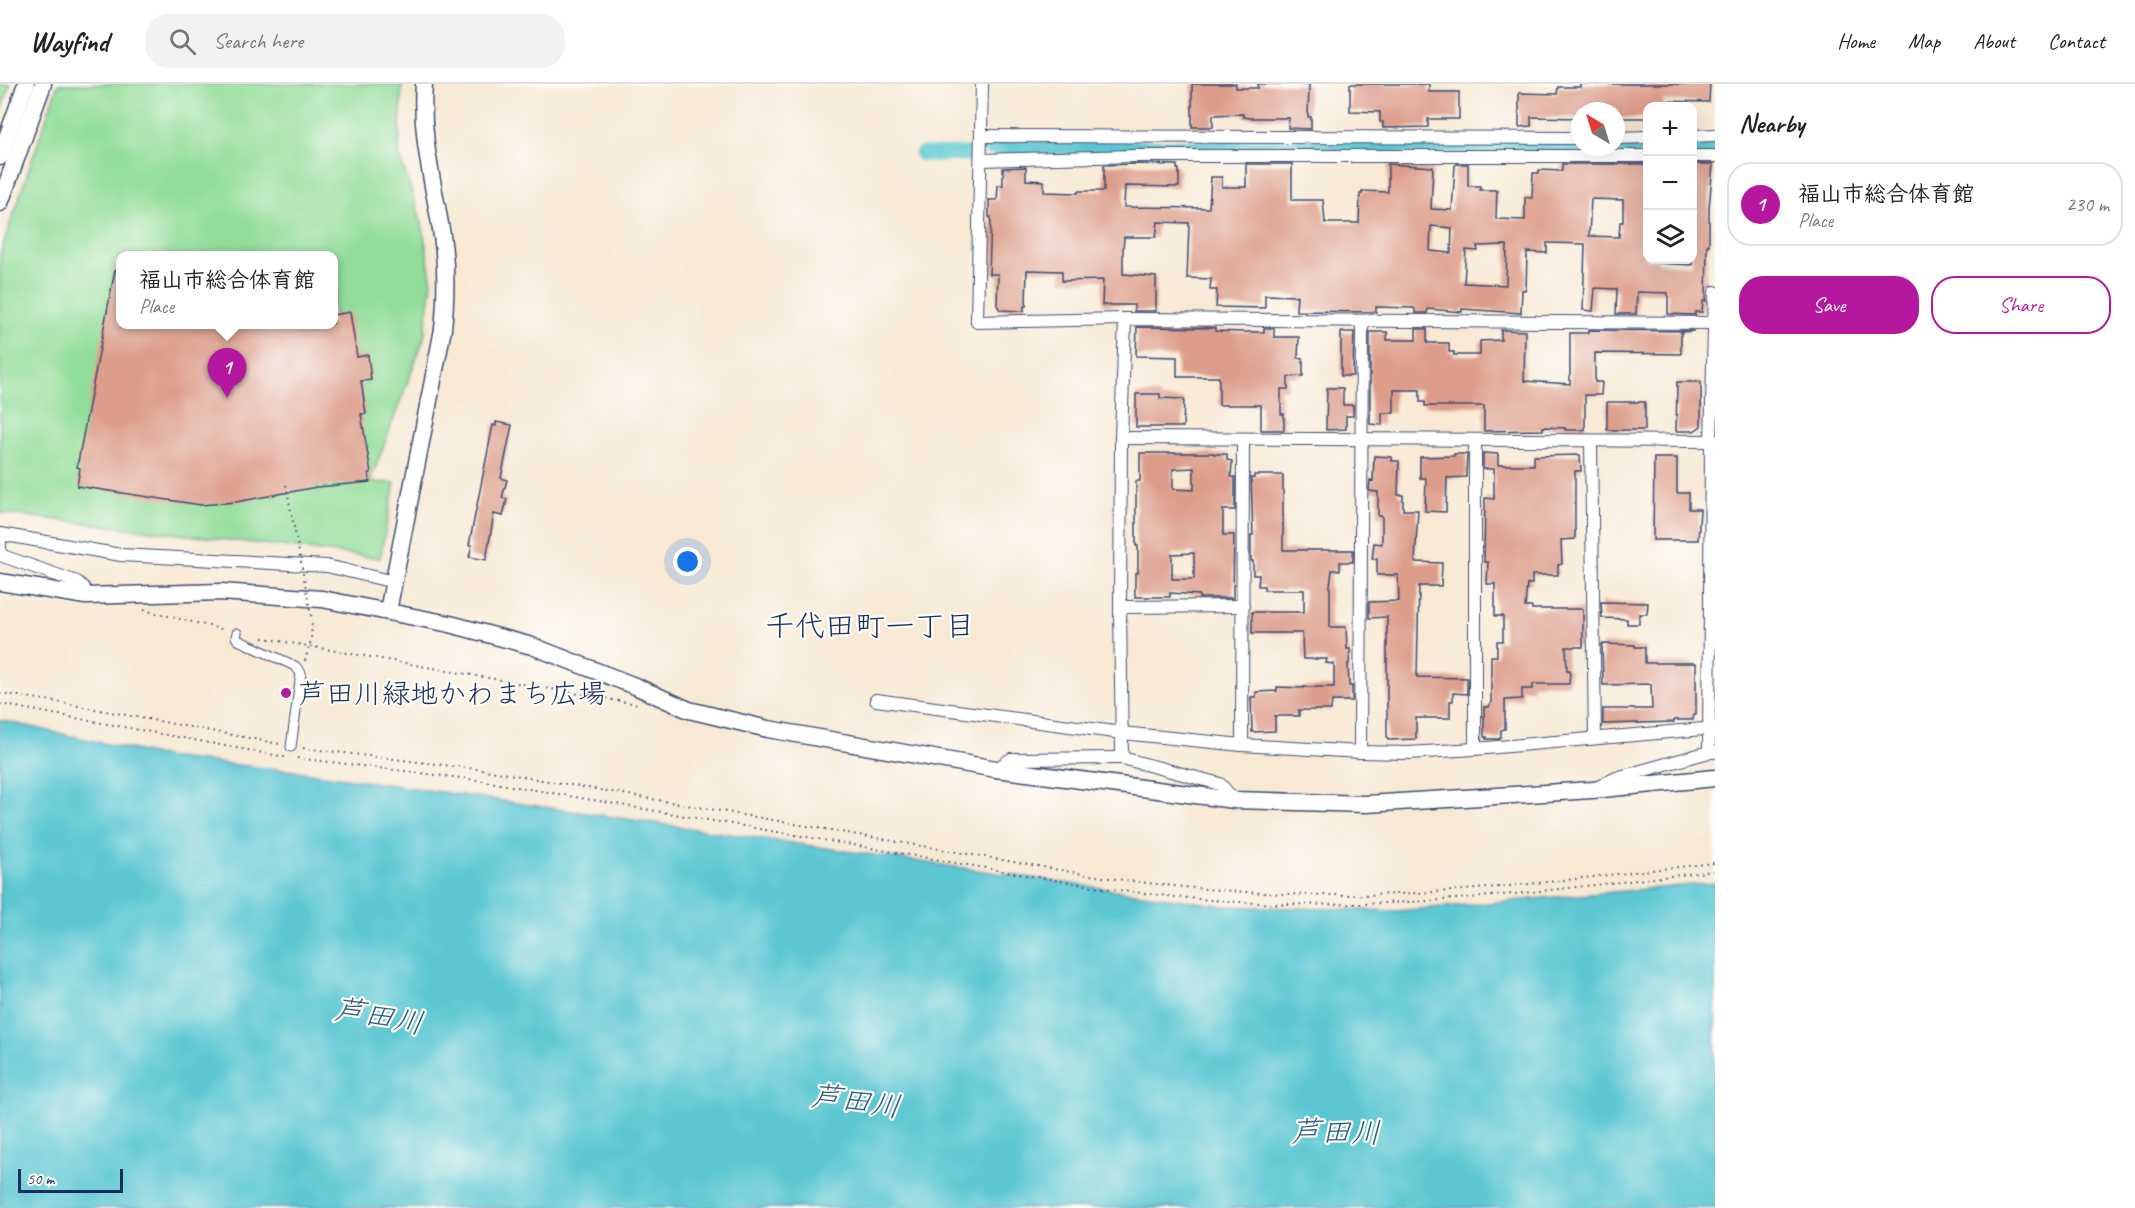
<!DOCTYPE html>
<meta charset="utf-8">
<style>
body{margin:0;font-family:Caveat,"Klee One",sans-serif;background:#f2f2f2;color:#222}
.controls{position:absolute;right:18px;top:18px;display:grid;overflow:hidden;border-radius:12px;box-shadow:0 6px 24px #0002}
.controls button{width:54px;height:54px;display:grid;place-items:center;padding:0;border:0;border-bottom:2px solid #e0e0e0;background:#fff;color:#222;font:30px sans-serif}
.compass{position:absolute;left:1571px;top:18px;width:54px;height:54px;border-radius:50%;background:#fff;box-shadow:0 6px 24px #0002;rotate:322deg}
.scale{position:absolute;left:18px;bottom:15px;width:105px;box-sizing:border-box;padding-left:6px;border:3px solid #1b2f5e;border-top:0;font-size:16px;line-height:21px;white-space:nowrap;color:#1b2f5e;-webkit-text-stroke:4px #fdfcf7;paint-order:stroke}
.you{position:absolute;left:688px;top:478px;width:21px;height:21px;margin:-15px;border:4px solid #fff;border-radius:50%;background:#1a73e8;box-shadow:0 0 0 9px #1a73e833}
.badge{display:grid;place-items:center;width:39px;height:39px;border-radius:50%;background:#b5179e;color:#fff;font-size:20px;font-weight:700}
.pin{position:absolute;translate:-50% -50px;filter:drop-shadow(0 2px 3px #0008)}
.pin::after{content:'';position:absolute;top:32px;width:21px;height:18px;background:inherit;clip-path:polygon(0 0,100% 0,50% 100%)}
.popup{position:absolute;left:116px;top:167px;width:222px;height:78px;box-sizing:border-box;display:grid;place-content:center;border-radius:12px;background:#fff;filter:drop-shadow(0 2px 4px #0005);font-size:20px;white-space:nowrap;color:#767676}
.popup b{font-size:22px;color:#222}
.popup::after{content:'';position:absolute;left:50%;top:100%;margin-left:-12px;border:12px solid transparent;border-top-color:#fff}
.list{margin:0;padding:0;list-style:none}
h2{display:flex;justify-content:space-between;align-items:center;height:78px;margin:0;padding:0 24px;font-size:26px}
h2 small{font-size:20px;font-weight:400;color:#767676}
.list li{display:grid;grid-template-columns:39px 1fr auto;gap:18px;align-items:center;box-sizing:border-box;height:84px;margin:0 12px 12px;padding:0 12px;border:2px solid #e0e0e0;border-radius:24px}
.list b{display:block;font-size:22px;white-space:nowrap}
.list p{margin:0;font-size:20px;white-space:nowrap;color:#767676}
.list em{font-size:20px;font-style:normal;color:#767676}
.actions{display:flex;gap:12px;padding:18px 24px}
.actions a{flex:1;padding:14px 0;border:2px solid #b5179e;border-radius:24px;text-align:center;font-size:21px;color:#b5179e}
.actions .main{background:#b5179e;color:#fff}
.icon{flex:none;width:33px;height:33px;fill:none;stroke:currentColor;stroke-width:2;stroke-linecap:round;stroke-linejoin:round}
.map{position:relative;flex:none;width:1715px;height:1124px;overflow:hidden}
header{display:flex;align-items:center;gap:36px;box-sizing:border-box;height:84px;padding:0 30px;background:#fff;border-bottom:2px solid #e0e0e0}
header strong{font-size:28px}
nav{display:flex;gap:33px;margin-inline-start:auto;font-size:21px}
.search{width:420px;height:54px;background:#f2f2f2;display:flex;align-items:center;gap:15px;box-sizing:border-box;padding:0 21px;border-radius:24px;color:#767676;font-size:22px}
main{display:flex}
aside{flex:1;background:#fff}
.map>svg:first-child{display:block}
.green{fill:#91dd99;stroke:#56867c;stroke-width:1.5;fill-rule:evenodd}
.water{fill:#5bc7d3;stroke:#3b7b98;stroke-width:1.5}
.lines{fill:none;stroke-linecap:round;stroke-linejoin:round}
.canal{stroke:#5bc7d3;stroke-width:15}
.building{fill:#dd9d8b;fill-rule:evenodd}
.pedestrian-casing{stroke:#3c4b70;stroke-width:11}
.minor-casing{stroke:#3c4b70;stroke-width:14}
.tertiary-casing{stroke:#3c4b70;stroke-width:19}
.path{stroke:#3c4b70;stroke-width:2;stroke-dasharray:1.5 4.5;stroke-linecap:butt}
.pedestrian{stroke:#fff;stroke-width:9}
.minor{stroke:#fff;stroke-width:12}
.tertiary{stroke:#fff;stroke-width:16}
.path-bridge{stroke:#3c4b70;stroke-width:2;stroke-dasharray:1.5 4.5;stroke-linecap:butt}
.poi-dot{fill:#b5179e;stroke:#fdfcf7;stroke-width:2}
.labels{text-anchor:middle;stroke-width:4.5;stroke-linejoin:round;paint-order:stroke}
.poi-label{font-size:28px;fill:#1b2f5e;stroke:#fdfcf7;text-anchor:start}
.neighbourhood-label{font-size:30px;fill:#1b2f5e;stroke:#fdfcf7}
.water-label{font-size:30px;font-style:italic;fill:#2e5d81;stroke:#fdfcf7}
</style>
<header>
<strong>Wayfind</strong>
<div class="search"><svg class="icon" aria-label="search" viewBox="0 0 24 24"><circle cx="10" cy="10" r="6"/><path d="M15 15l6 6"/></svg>Search here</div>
<nav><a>Home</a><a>Map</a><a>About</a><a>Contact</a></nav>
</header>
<main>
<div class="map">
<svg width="1715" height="1124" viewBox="0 0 1715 1124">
<rect width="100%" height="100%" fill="#fdfcf7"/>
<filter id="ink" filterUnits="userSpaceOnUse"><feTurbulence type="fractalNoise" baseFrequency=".0167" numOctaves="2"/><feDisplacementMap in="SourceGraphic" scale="12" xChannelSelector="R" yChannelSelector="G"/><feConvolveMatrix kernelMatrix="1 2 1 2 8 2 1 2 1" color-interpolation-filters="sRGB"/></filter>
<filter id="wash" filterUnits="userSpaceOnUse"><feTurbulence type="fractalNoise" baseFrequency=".008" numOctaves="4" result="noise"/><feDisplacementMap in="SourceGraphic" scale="24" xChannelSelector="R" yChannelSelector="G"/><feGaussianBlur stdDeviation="1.35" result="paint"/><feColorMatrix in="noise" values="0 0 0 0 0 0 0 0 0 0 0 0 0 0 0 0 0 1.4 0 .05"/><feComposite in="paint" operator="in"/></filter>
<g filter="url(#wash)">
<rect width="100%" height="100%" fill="#f7e9d4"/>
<g class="green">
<path d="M 0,0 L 10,0 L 0,29 Z"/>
<path d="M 58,0 L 402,0 L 399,70 L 422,139 L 432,199 L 424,254 L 370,398 L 395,399 L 380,474 L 0,429 L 0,170 ZM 121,172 L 334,172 L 334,240 L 121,240 Z"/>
</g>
<path class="water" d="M 0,636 L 165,673 L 303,688 L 1224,822 L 1398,827 L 1715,799 L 1715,1124 L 0,1124 Z"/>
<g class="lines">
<g class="canal">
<path d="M 990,64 L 1384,62 L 1648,64"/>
<path d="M 1692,64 L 1715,64"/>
<path d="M 922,70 L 970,70"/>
</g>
</g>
<g id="blocks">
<g class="building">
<path d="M 1192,0 L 1236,0 L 1236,4 L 1258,4 L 1258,0 L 1309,0 L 1308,33 L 1311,33 L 1311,45 L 1288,44 L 1289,34 L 1249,34 L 1243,33 L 1243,30 L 1213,31 L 1213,43 L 1192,43 Z"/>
<path d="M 1350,0 L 1429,0 L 1429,8 L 1459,8 L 1459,35 L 1428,35 L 1428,43 L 1383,44 L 1383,38 L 1380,38 L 1380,28 L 1350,27 Z"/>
<path d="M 1580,0 L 1710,0 L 1709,18 L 1663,17 L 1663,22 L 1647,22 L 1647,34 L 1616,34 L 1616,27 L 1580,27 L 1580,34 L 1531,33 L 1531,42 L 1519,43 L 1519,9 L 1557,10 L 1558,3 L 1580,3 Z"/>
<path d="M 1135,80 L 1177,81 L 1177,85 L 1179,85 L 1179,103 L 1125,102 L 1124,123 L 1209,124 L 1211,93 L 1222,93 L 1222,103 L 1246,103 L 1246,80 L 1292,80 L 1292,116 L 1323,116 L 1325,139 L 1359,139 L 1360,110 L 1362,110 L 1362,107 L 1388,108 L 1388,80 L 1433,83 L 1431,125 L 1452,126 L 1455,82 L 1456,80 L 1468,80 L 1468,102 L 1480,102 L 1480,106 L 1497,106 L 1496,135 L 1525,136 L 1525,113 L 1532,114 L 1533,89 L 1539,89 L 1539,86 L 1562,87 L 1562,80 L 1647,80 L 1647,176 L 1659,176 L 1658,179 L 1692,181 L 1692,80 L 1713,80 L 1709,124 L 1709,161 L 1707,161 L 1706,217 L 1703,217 L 1702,228 L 1695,228 L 1695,231 L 1668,230 L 1668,209 L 1637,208 L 1636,230 L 1616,230 L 1617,205 L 1595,204 L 1593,227 L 1583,226 L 1585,160 L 1550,159 L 1547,159 L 1547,169 L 1527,168 L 1526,206 L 1522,206 L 1521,229 L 1462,225 L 1462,228 L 1428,225 L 1427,229 L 1416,229 L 1414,224 L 1376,223 L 1376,228 L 1296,227 L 1297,212 L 1265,211 L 1265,224 L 1216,223 L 1217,206 L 1210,206 L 1211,195 L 1187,194 L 1189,139 L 1158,138 L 1156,153 L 1124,153 L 1123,166 L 1123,190 L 1156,193 L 1156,227 L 1134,227 L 1134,221 L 1102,221 L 1103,196 L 1062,197 L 1062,187 L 1027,186 L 1026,222 L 1024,222 L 1024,227 L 1000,226 L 997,221 L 998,190 L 989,190 L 991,133 L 989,133 L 989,116 L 997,116 L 998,101 L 1003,101 L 1003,84 L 1026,83 L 1026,96 L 1044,97 L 1044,108 L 1078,109 L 1078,107 L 1104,107 L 1104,81 ZM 1591,115 L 1623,116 L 1623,138 L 1620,138 L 1619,153 L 1589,152 ZM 1431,142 L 1452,144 L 1451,169 L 1430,167 ZM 1507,161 L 1506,201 L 1464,199 L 1466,166 L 1478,167 L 1477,162 Z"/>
<path d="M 115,186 L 120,187 L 120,240 L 263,240 L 264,243 L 275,240 L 333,240 L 333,231 L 350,228 L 357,273 L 368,271 L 371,296 L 361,297 L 366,330 L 361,330 L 371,389 L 369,389 L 370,398 L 317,403 L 236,418 L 201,421 L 77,402 L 80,384 L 77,383 Z"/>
<path d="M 1137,243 L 1215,244 L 1215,247 L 1243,248 L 1264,248 L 1264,244 L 1274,244 L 1274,253 L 1299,253 L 1298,274 L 1303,274 L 1303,292 L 1288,293 L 1288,305 L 1281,305 L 1281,330 L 1284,330 L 1284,346 L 1261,346 L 1261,321 L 1219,321 L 1219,293 L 1177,293 L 1177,273 L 1136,272 Z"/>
<path d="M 1416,245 L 1427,245 L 1427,259 L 1449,259 L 1449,268 L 1454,268 L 1454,271 L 1480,271 L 1480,257 L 1501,256 L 1501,246 L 1525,247 L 1524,297 L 1570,300 L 1570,249 L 1588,249 L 1588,246 L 1694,247 L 1681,248 L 1681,270 L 1595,269 L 1595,298 L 1602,298 L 1601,311 L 1585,311 L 1585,346 L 1565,346 L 1565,344 L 1543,343 L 1543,346 L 1484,347 L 1484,322 L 1425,322 L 1425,318 L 1420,318 L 1420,306 L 1394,306 L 1394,329 L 1382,329 L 1382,341 L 1370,340 L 1370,248 L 1387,248 L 1387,256 L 1416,256 Z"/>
<path d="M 1341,248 L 1354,248 L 1353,292 L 1341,292 Z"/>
<path d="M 1677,298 L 1701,298 L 1701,342 L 1694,347 L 1676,347 Z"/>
<path d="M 1327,304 L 1343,304 L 1343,321 L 1353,321 L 1353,332 L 1346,332 L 1346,345 L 1326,346 Z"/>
<path d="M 1136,310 L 1160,310 L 1160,314 L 1184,315 L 1183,343 L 1136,343 Z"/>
<rect x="1607" y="318" width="38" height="28"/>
<path d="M 496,338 L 512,341 L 501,394 L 507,396 L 502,414 L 507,415 L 503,432 L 494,430 L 486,476 L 469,473 L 472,461 L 469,461 L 493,341 L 496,342 Z"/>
<path d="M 1140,369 L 1214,369 L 1214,370 L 1227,370 L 1227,376 L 1232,377 L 1231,393 L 1235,393 L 1235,426 L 1223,426 L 1223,451 L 1234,451 L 1233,514 L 1199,514 L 1199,511 L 1170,509 L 1170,513 L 1135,513 L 1135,489 L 1138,489 L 1138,462 L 1136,462 L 1136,397 L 1140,397 ZM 1194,384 L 1194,406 L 1173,405 L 1173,385 ZM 1194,469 L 1194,495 L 1172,495 L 1172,470 Z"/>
<path d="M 1483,369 L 1498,370 L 1498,381 L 1534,381 L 1534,372 L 1580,371 L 1581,387 L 1575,387 L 1575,455 L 1561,456 L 1562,480 L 1558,481 L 1558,491 L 1532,491 L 1532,500 L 1527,500 L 1525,523 L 1532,523 L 1532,525 L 1583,525 L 1583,563 L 1566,563 L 1567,586 L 1570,586 L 1569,600 L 1533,600 L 1533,605 L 1522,605 L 1522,615 L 1505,616 L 1505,645 L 1501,646 L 1501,653 L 1499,655 L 1486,655 L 1487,653 L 1484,653 L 1484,623 L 1489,623 L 1491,618 L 1491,572 L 1497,572 L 1497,557 L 1503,557 L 1503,532 L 1495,532 L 1495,500 L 1487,500 L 1488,478 L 1484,478 L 1485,414 L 1494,415 L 1494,385 L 1483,385 Z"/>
<path d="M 1454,370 L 1467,370 L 1466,393 L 1447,394 L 1446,428 L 1425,427 L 1426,394 L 1420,394 L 1420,373 L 1454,372 Z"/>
<path d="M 1374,372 L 1392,373 L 1392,377 L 1399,377 L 1398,411 L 1403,411 L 1403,426 L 1418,426 L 1415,478 L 1442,479 L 1441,502 L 1419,502 L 1417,593 L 1467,594 L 1467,610 L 1453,609 L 1453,617 L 1450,617 L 1450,634 L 1416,634 L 1416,655 L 1388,656 L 1387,651 L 1387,533 L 1369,534 L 1369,518 L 1399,517 L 1398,491 L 1377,491 L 1377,475 L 1372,475 L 1374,459 L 1382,460 L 1382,432 L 1378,432 L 1378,408 L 1369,407 L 1370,396 L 1373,397 Z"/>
<path d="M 1654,374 L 1677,374 L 1677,409 L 1689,409 L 1689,425 L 1700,425 L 1698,456 L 1653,456 Z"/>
<path d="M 1254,391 L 1283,391 L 1283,466 L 1353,466 L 1353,478 L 1340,478 L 1340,486 L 1332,486 L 1330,502 L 1330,543 L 1346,543 L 1347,565 L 1350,565 L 1349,580 L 1348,580 L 1349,602 L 1352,602 L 1352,617 L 1332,617 L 1331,626 L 1299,626 L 1299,632 L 1275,632 L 1275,647 L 1252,648 L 1251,613 L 1256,613 L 1256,608 L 1277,607 L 1277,603 L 1304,604 L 1304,603 L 1334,603 L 1334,580 L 1326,579 L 1327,575 L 1303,575 L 1302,549 L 1252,549 L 1252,528 L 1304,528 L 1304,506 L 1264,506 L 1264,502 L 1258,502 L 1259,491 L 1253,491 L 1253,477 L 1251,477 L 1251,451 L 1253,451 L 1251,394 L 1254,394 Z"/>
<path d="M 1601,518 L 1648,519 L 1647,530 L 1639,530 L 1639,540 L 1627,540 L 1627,535 L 1602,534 Z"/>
<path d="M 1602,560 L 1635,561 L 1635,563 L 1645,563 L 1645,579 L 1696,579 L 1696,630 L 1694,630 L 1693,636 L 1674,636 L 1674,638 L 1603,640 L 1603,625 L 1652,625 L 1651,600 L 1603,601 Z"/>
</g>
</g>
</g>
<g filter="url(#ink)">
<use href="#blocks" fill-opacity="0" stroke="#3c4b70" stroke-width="1.5"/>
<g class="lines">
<g class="pedestrian-casing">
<path id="pedestrian" d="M 237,549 L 236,553 L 238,556 L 295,582 L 301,589 L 291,663"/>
</g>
<g class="minor-casing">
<g id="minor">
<path d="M 982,0 L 977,238 L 1125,235 L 1715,239"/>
<path d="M 981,52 L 1580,54"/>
<path d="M 1692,52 L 1715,51"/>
<path d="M 1616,54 L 1648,53"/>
<path d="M 1692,72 L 1715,72"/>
<path d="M 981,76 L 1135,72 L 1648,72"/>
<path d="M 1125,235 L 1121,354 L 1120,523 L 1122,674 L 1220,700 L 1234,716"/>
<path d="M 1121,354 L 1715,357"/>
<path d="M 1475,357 L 1475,665"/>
<path d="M 1591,358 L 1595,654"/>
<path d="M 0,450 L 121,471 L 327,482 L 394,498"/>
<path d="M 0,458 L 0,471 L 77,498 L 84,504 L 86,512"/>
<path d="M 1120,523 L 1243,522"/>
<path d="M 876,616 L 1122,649 L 1242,661 L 1360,668 L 1408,669 L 1475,665 L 1715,644"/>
<path d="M 1242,661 L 1243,356"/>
<path d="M 1360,668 L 1362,237"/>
<path d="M 1709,668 L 1711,357 L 1715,208"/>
<path d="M 996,685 L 1011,675 L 1122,674"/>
<path d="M 1598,703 L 1616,694 L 1709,668 L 1715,668"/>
</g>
</g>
<g class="tertiary-casing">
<g id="tertiary">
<path d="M 0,73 L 26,0"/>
<path d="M 0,119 L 43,0"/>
<path d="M 0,498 L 86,512 L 221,508 L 322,515 L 450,540 L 532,562 L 635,602 L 689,626 L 768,645 L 996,685 L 1234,716 L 1366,720 L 1592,706 L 1715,694"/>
<path d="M 388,527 L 443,245 C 446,214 447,183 442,152 C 434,101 420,53 424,0"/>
</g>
</g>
<g class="path">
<path d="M 144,526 L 225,546"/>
<path d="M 263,554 L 636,620"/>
<path d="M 305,577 L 311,556 L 312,536"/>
<path d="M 0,609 L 52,617 L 280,660"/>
<path d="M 0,620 L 285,673"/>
<path d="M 303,664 L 485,686 L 1083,790 C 1186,806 1290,814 1395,810 C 1502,806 1609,790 1715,779"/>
<path d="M 297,674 L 477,696 L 1072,799 C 1176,816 1280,824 1385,819 C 1495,815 1605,799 1715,787"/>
</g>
<use href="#pedestrian" class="pedestrian"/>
<use href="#minor" class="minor"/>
<use href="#tertiary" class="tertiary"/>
<path class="path-bridge" d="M 286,401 L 312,536"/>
</g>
</g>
<circle class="poi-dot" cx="286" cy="609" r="6"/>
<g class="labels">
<g class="poi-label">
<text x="298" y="619">芦田川緑地かわまち広場</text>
</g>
<g class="neighbourhood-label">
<text x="870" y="552">千代田町一丁目</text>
</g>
<g class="water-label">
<text transform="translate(379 932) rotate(10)" y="10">芦田川</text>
<text transform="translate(856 1017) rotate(8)" y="10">芦田川</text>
<text transform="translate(1336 1048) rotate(1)" y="10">芦田川</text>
</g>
</g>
</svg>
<div class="controls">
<button>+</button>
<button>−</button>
<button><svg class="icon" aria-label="layers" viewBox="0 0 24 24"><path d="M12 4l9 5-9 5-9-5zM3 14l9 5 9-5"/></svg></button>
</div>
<svg class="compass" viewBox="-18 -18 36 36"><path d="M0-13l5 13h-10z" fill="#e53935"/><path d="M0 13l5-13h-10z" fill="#767676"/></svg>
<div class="scale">50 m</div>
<div class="you"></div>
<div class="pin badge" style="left:227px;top:314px">1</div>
<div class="popup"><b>福山市総合体育館</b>Place</div>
</div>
<aside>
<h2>Nearby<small></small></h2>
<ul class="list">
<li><span class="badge">1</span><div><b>福山市総合体育館</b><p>Place</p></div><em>230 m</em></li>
</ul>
<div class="actions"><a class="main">Save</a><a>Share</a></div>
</aside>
</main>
